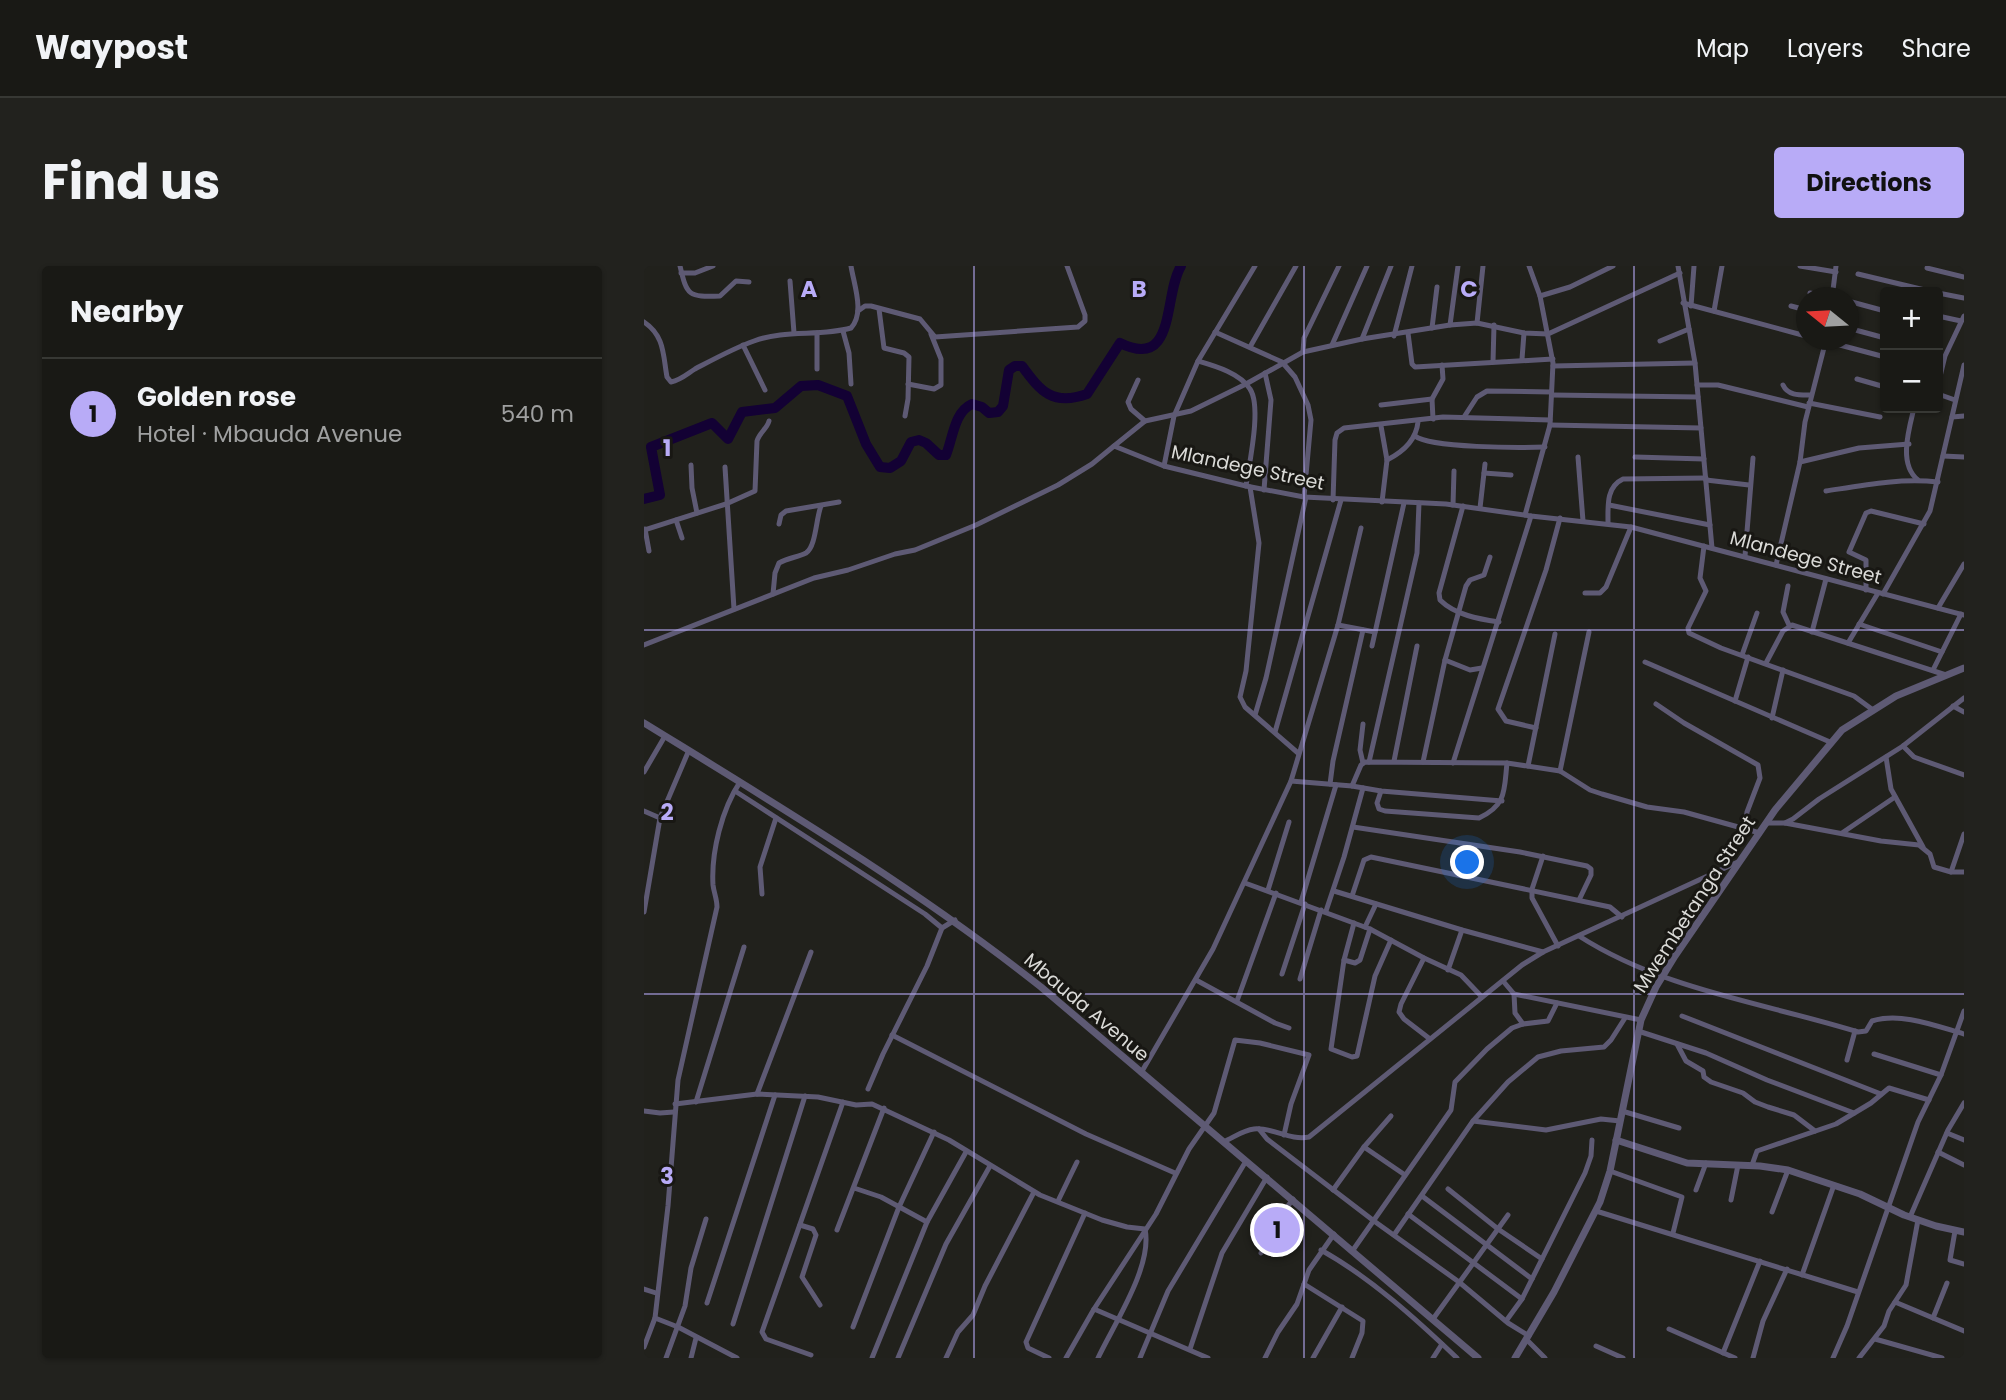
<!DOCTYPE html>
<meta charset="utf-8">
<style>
body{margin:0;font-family:Poppins,sans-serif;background:#22221e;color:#f1f3f6}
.controls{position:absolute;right:21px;top:21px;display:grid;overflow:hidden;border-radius:7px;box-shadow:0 2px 5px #0004}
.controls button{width:63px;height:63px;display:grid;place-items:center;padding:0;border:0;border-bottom:2px solid #373834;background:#191915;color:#f1f3f6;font:35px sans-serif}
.compass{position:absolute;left:1152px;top:21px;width:63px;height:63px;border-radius:50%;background:#191915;box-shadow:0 2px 5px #0004;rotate:288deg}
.you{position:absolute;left:824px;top:597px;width:24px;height:24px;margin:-18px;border:5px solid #fff;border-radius:50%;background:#1a73e8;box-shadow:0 0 0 10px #1a73e833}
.badge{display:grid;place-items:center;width:46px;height:46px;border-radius:50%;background:#b8abf7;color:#111;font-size:23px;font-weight:700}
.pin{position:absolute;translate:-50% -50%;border:4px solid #fff;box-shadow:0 2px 7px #0006}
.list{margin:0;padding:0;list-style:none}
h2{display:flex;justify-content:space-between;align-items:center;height:91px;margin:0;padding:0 28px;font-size:30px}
h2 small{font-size:23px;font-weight:400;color:#9fa0a0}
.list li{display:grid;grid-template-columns:46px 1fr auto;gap:21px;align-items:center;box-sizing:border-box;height:112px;padding:0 28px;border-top:2px solid #373834}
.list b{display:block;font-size:26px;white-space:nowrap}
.list p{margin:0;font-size:23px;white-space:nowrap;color:#9fa0a0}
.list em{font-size:23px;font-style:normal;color:#9fa0a0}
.map{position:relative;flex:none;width:1320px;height:1092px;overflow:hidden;border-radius:7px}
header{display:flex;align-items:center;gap:42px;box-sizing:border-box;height:98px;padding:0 35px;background:#191915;border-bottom:2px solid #373834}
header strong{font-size:33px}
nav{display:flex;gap:38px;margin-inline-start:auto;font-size:24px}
.intro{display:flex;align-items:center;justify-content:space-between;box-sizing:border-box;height:168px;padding:0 42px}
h1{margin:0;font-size:49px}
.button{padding:18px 32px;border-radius:7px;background:#b8abf7;color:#111;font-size:24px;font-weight:700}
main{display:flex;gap:42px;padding:0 42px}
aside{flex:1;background:#191915;border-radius:7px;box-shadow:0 2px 5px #0004}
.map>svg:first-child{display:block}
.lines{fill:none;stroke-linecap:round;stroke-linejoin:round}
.river{stroke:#130134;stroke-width:10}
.minor{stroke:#5e5a74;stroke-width:5}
.tertiary{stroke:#5e5a74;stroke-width:7}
.grid{fill:none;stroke:#b8abf7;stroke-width:2;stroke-opacity:0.55}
.labels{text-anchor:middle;stroke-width:6;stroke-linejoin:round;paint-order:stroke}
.street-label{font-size:19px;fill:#dadad7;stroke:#181713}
.grid-label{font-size:23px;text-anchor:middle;font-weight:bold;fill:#b8abf7;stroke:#181713;stroke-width:6;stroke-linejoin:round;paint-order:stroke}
</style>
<header>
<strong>Waypost</strong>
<nav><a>Map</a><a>Layers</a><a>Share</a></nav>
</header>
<div class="intro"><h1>Find us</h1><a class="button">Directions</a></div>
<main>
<aside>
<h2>Nearby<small></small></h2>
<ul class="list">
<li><span class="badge">1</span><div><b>Golden rose</b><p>Hotel · Mbauda Avenue</p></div><em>540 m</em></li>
</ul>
</aside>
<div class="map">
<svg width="1320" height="1092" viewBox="0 0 1320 1092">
<rect width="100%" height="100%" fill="#21211c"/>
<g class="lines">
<path class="river" d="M 0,233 L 16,229 L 7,181 L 68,157 L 84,173 L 98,146 L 131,142 L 157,120 L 174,119 L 203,130 L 222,178 L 236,201 L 246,202 L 257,195 L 267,176 L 275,174 L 282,177 L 295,189 L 302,189 C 309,172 310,146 328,138 L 338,141 L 345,147 L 354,146 L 359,140 L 365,104 L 371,100 L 378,100 C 397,126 409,140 443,128 L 476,77 C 533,105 519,29 537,0"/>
<g class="minor">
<path d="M 36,0 C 43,30 44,31 76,30 L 92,15 L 105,16"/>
<path d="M 1034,0 L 1051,97 L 1068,282"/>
<path d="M 1156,0 L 1192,6"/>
<path d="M 1283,2 L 1320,11"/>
<path d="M 37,7 L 51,7 L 69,0"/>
<path d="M 1214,8 L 1289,26"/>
<path d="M 146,15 L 150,67"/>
<path d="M 1166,27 L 1188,31"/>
<path d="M 1294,27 L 1320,32"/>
<path d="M 896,30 L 926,21 L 969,0"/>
<path d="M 1188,32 L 1192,0"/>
<path d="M 1204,35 L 1241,45"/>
<path d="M 1039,37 L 1162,70"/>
<path d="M 1047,40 L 1050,0"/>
<path d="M 1147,40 L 1162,44"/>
<path d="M 235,43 L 240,82 L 260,87 L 265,91 L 264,133 L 261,150"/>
<path d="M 214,45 L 221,40 L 227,40 L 276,53 L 291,71 L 434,61 L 441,55 L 441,49 L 423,0"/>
<path d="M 1070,45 L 1078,0"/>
<path d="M 1294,50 L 1317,55"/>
<path d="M 0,56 C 21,70 19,90 23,111 L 27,116 C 37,114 43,108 51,103 C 70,93 90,82 110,75 C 142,63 175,71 207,62 C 221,47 210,19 207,0"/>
<path d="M 833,57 L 839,0"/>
<path d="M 806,59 L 814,0"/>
<path d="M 788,62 L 793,21"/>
<path d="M 1204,62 L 1241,72"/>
<path d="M 199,65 L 205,87 L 207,118"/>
<path d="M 571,66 L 638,96 L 651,111 L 664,139 L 667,154 L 660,231"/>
<path d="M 764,67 L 768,98 L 771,101 L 909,93"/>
<path d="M 750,70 L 768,0"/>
<path d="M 718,73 L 747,0"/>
<path d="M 1177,74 L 1241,91"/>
<path d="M 1016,75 L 1045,63"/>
<path d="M 99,79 L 121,124"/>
<path d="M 688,79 L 723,0"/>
<path d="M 606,81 L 652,0"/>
<path d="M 659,86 L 660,72 L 695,0"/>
<path d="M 878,93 L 880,67"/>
<path d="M 554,95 C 571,100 596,107 606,123 C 618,141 605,198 602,220"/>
<path d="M 849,96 L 850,59"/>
<path d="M 909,100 L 1051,97"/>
<path d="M 173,103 L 173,67"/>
<path d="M 1213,113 L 1241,121"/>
<path d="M 494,114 L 484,136 L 487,143 L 501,155"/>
<path d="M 264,118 L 290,123 L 297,119 L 297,93 L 287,68"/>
<path d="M 1053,119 L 1074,119 L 1164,141"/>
<path d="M 1139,119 C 1144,130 1156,129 1167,129"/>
<path d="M 1294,119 L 1301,90 L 1320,50"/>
<path d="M 1294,128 L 1311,134"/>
<path d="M 908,129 L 1054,131"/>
<path d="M 1165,137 L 1236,151"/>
<path d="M 737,139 L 788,133"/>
<path d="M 1270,142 C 1265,163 1254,198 1274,214"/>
<path d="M 820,151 L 833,131 L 843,125 L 907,126"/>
<path d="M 1308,151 L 1320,150"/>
<path d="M 789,153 L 788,133 L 799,113 L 798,99"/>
<path d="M 906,159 L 1057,162"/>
<path d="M 737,160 L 743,194 L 738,236"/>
<path d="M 771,170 C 786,182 877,182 901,181"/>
<path d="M 470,180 L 501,155 L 547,145 L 602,118 L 659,86 L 718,73 L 806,59 L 833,57 L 880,67 L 904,68 L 1036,7"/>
<path d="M 1299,190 L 1320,191"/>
<path d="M 934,191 L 939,255"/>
<path d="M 991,191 L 1060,193"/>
<path d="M 743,194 C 759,186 772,175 774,156"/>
<path d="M 1156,196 L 1215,182 L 1265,178"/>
<path d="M 47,199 L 48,222 L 53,247"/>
<path d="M 520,200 L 530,150 L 554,95 L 611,0"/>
<path d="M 81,201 L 90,343"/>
<path d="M 840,207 L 867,209"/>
<path d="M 1062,214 L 1105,219"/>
<path d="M 606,221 L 615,277 L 602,405 L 596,431 L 601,441 L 654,487"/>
<path d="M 620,224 L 627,134 L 621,107"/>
<path d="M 1182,225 C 1220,219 1256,212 1294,216"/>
<path d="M 689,234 L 691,174 L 693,167 L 700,162 L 799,151 L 906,154"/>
<path d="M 809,239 L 810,205"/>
<path d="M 965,239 L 1066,259"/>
<path d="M 819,240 L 795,327 L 796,334 C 811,349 835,353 855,356"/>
<path d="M 836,242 L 841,198"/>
<path d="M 881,249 L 906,159 L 909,97 L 896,30 L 885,0"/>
<path d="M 32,254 L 38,272"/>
<path d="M 964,257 C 964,240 962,221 979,213 L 1062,212"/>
<path d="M 135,258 L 137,249 L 142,245 L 195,236"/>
<path d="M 1,263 L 5,285"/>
<path d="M 0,264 L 82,238 L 111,225 L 113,175 C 115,167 123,163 125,155"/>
<path d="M 1060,280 L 1056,312 L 1062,325 L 1044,362 L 1045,367 L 1077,382 L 1210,430 L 1229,444"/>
<path d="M 1101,290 L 1109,192"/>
<path d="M 1132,299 L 1156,196 L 1161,156 L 1182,74"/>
<path d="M 1144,320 L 1139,346 L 1145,359"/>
<path d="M 1222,324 L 1222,294 L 1205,286 L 1222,247 L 1227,245 L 1280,258"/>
<path d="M 941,327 L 956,327 L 962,321 L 987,261"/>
<path d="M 129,328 L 131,307 L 135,297 C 144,292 154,291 162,287 C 172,281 172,252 177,240"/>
<path d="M 1239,328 L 1286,245 L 1320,99"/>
<path d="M 1294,342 L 1320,298"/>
<path d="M 1215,358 L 1298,386"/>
<path d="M 694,359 L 731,366"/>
<path d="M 1168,366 L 1182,313"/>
<path d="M 1204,377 L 1234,327"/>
<path d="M 0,379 L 170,312 L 204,304 L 251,288 L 271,284 L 332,259 L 414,219 L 448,198 L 470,180 L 520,200 L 602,220 L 660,231 L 802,238 L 887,250 L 987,261 L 1320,349"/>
<path d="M 728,380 L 760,237"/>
<path d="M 1098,389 L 1113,347"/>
<path d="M 801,394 L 826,404 L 838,402"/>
<path d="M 1001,396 L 1186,476"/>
<path d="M 1122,397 L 1139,365 L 1148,359 L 1302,409"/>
<path d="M 1289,404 L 1317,348"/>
<path d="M 1091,435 L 1104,391"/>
<path d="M 1012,438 L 1040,457 L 1114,499 L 1116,512 L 1103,546 L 1101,562"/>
<path d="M 1309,440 L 1320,446"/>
<path d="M 611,449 L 622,412 L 662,231"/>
<path d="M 1128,452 L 1139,404"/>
<path d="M 892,462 L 862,455 L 854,443 L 902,304 L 916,252"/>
<path d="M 631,466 L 697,234"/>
<path d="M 1259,480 L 1270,491 L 1320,509"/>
<path d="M 1242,491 L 1247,523 L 1279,581"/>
<path d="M 750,495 L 773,380"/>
<path d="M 725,496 L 773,287 L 775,237"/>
<path d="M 779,496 L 801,394 L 822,320 L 826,314 L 840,309 L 846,291"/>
<path d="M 719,497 L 716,484 L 719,458"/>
<path d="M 809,497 L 887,250"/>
<path d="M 884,500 L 911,368"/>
<path d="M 916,505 L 945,366"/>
<path d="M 0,506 L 21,470"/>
<path d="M 647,515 L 708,520 L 717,499 L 721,496 L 863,497 L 916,505 L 946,524 L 958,528 L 1003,541 L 1040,546 L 1116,567"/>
<path d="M 686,518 L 689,495 L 719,364"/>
<path d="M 708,520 L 737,525 L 858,535"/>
<path d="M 91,525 L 281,648 L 298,662"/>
<path d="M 737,525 L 733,537 L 735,543 L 741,545 L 835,552 C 863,539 860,524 863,497"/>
<path d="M 0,545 L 16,552"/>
<path d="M 1122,557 L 1141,557 L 1149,553 L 1175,533 L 1259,480 L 1320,432"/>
<path d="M 1141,557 L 1237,575 L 1275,579 L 1286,588 L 1290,601 L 1307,606 L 1320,606"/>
<path d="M 709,561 L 876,586 L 943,600 L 947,603 L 947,609 L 935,634"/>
<path d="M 1198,567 L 1251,531"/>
<path d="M 899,590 L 888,623 L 888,632 L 914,680"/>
<path d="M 1307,606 L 1320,568"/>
<path d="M 601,617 L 726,663 L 780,692 L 817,709 L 838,731"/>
<path d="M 624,624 L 645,556"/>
<path d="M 690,625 L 818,664 L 899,686"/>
<path d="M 118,628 L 116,601 L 132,552"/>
<path d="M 708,630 L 720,594 L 727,591 L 966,641 L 978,651"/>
<path d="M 657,636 L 692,519"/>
<path d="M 682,645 L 700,591 L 719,522"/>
<path d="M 0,646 L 16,552 L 45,484"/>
<path d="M 710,657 L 700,694 L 687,783 L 708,791 L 713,790 L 731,710 L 747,674"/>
<path d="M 721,661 L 732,638"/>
<path d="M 935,670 C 1019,724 1121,737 1214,766 L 1222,765 L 1228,755 C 1257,746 1292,760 1320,768"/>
<path d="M 780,692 L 757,738 L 755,746 L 760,753 L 786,773"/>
<path d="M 700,694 L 711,697 L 716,694 L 726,663"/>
<path d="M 804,704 L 818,664"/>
<path d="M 638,708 L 661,638"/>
<path d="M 656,713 L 677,644"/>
<path d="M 552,714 L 631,757 L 645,762"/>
<path d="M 859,715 L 870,728 L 997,754"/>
<path d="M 870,728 L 871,747 L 879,758"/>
<path d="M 593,735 L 632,627"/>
<path d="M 1038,750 L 1237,828"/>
<path d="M 994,765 L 1062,787 L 1123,814 L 1210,847"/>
<path d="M 248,769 L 442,868 L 531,907"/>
<path d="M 1033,778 L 1042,795 L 1059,805 L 1060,811 L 1067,816 L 1099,827 L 1111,836 L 1124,841 L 1150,849 L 1171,865"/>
<path d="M 1230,788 L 1297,809"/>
<path d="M 1203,794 L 1211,765"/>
<path d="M 497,807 L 569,683 L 647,515 L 694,359 L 717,262"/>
<path d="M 224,823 L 239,788 L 283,700 L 298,662 L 311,654"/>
<path d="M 113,828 L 167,686"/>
<path d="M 52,836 L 100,681"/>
<path d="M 31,838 L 113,828 L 174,831 L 212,839 L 228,838 L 305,874 L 396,929 L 458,954 L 483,961 L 501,963 C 509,1000 470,1058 454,1092"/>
<path d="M 0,845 L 16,847 L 30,846"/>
<path d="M 978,845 L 1035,862"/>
<path d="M 829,855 L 902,864 L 957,853 L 976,855"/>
<path d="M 615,863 L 623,873 L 730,955 L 815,1016 L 864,1057 L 885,1070"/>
<path d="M 1303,867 L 1320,874"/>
<path d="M 579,876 C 589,872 599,864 610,863 C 628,861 646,875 665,871 L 878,699 L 899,686 L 1096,595"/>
<path d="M 720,881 L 761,909"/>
<path d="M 1294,886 L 1320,899"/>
<path d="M 1108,899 L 1113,885 L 1192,858 L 1227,837 L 1245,822 L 1285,834"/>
<path d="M 966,905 L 1038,931 L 1029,967"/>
<path d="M 210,922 L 237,931 L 283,956"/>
<path d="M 804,923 L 854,963 L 898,993"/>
<path d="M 689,924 L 720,881 L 747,850"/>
<path d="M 1052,924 L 1062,897"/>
<path d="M 778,930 L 888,1013"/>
<path d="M 1087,934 L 1094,899"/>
<path d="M 414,935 L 433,896"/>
<path d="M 952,945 L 1214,1026"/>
<path d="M 1128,946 L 1144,904"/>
<path d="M 764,948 L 878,1033"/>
<path d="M 1266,951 L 1304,864 L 1320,837"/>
<path d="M 156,959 L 169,963 L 172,969 L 158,1011 L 176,1039"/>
<path d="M 193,964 L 240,842"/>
<path d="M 1311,965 L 1306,994 L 1320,998"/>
<path d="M 750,969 L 829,855 L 864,816 L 894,791 L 917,785 L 960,781 L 967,774 L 981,752"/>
<path d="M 677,984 C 727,1012 772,1053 813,1092"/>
<path d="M 709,984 L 807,844 L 811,816 L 843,783 L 868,762 L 879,758 L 904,755 L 913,737"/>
<path d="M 617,987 L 633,955 L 649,933"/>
<path d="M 1158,1009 L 1190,919"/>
<path d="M 660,1018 L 719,1055 L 718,1067 L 708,1092"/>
<path d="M 0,1023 L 12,1027"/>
<path d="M 1251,1036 L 1320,1065"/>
<path d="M 63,1037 L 131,829"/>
<path d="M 450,1043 L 564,1092"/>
<path d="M 11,1052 L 34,1061 L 93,1092"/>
<path d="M 1289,1052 L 1303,1017"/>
<path d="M 789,1053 L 864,949"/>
<path d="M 862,1055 L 878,1033 L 941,907 L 947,890 L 948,874"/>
<path d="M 89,1058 L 161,830"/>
<path d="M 209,1061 L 255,941 L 290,866"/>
<path d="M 1025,1063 L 1091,1092"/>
<path d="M 1231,1073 L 1298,1092"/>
<path d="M 883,1074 L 901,1092"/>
<path d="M 952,1080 L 979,1092"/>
<path d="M 0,1081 L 11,1052 L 24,940 L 34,814 L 73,641 C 73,633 70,627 69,619 C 67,586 78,543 96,516"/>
<path d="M 546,1083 L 578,987 L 623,911"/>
<path d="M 1079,1087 L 1116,995"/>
<path d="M 167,1089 L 122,1073 L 118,1066 L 199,836"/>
<path d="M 22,1092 L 41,1040 L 47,1002 L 62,953"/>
<path d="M 47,1092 L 52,1072"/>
<path d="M 228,1092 L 283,956 L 322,886"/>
<path d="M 254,1092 L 302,978 L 346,900"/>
<path d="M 302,1092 L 314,1066 L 329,1049 L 341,1020 L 390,926"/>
<path d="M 405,1092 L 384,1082 L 382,1076 L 441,947"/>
<path d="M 422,1092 L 450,1043 L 512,948 L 545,883 L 570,847 L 591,774 L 616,777 L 665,789 L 647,838 L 640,869"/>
<path d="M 496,1092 L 524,1025 L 602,895"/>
<path d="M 621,1092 L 634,1066 L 653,1038 L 665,1004 L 690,968"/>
<path d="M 669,1092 L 698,1041"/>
<path d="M 789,1092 L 798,1078"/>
<path d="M 1109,1092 L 1119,1055 L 1143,1003"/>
<path d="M 1189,1092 L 1203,1060 L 1274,856 L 1297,809 L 1320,745"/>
<path d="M 1215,1092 L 1240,1060 L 1245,1045 L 1262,1019 L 1274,954"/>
</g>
<g class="tertiary">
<path d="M 0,457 C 135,540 272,622 397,721 L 834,1092"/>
<path d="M 972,874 L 1043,897 L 1116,900 L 1144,904 L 1216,928 L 1260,949 L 1292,960 L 1320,966"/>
<path d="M 871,1092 L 910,1026 L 956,936 L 966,905 L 997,754 L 1012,721 L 1031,690 L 1131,544 L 1198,464 L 1252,430 L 1320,402"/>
</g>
</g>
<path class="grid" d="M 330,0 L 330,1092M 660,0 L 660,1092M 990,0 L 990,1092M 0,364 L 1320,364M 0,728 L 1320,728"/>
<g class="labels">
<g class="street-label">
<text transform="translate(604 201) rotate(12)" y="7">Mlandege Street</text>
<text transform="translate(1162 291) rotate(15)" y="7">Mlandege Street</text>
<text transform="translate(1050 638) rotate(-57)" y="7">Mwembetanga Street</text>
<text transform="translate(443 741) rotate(40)" y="7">Mbauda Avenue</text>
</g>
</g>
<g class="grid-label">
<text x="165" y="31">A</text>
<text x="495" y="31">B</text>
<text x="825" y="31">C</text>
<text x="23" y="190">1</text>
<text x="23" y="554">2</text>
<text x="23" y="918">3</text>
</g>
</svg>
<div class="controls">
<button>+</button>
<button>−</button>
</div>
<svg class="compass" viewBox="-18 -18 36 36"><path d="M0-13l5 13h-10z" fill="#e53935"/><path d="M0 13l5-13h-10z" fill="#9fa0a0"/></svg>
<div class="you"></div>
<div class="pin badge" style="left:633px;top:964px">1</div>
</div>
</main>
